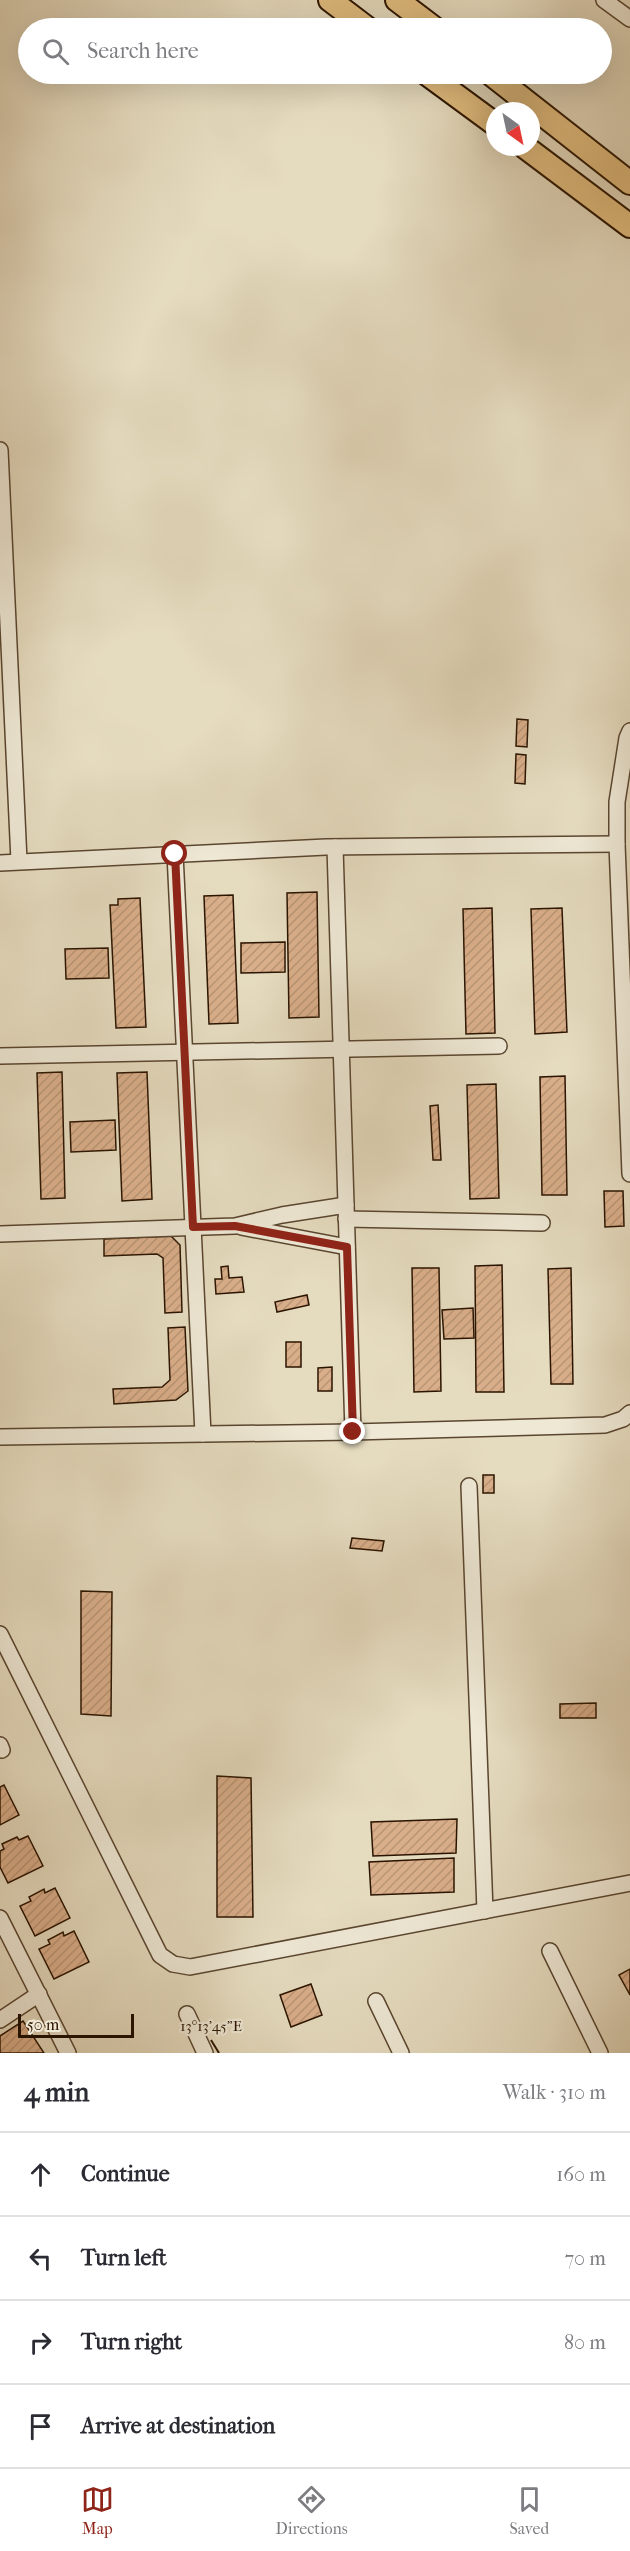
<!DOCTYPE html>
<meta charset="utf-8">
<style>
body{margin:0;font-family:"IM FELL French Canon",serif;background:#f2f2f3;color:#2b2b33}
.compass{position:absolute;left:486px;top:102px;width:54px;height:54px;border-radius:50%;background:#fff;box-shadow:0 6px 24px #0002;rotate:147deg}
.scale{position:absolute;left:18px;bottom:15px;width:116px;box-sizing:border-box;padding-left:6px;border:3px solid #2b1400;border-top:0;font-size:16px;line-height:21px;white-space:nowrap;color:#2b1400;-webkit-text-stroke:4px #eee8d5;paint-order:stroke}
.stop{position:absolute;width:18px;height:18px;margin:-14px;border:4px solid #8f2418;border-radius:50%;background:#fff}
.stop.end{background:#8f2418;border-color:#fff;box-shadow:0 2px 6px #0008}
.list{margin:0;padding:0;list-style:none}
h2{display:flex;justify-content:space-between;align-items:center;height:78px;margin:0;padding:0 24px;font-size:26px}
h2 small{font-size:20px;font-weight:400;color:#7c7c81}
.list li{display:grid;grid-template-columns:39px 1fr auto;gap:18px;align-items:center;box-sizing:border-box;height:84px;padding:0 24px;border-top:2px solid #e1e1e2}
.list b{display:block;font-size:22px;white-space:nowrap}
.list em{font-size:20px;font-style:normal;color:#7c7c81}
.icon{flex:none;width:33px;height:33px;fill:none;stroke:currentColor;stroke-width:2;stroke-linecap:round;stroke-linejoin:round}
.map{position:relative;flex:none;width:630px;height:2053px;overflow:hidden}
.search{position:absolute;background:#fff;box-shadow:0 6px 24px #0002;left:18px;right:18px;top:18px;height:66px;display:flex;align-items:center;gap:15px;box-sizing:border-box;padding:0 21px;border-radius:33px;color:#7c7c81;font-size:22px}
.sheet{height:414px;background:#fff}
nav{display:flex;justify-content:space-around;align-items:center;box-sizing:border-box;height:84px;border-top:2px solid #e1e1e2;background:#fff;font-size:16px;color:#7c7c81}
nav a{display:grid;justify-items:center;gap:3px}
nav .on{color:#8f2418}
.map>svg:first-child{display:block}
.building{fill:url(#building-hatch);stroke:#2b1400;stroke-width:1.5}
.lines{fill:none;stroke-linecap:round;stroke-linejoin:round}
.minor-casing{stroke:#5a4630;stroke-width:18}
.highway-casing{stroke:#2b1400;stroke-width:26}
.minor{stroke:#eee8d5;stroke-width:15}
.highway{stroke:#e2be80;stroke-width:22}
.route{stroke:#8f2418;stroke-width:8}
.ticks{fill:none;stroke:#2b1400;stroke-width:2}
.ticks-label{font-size:15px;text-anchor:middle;fill:#2b1400;stroke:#eee8d5;stroke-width:4.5;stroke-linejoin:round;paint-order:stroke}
</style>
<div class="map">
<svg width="630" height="2053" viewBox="0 0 630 2053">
<defs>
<pattern id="building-hatch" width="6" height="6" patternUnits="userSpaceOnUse" patternTransform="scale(1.5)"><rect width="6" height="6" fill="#d9ae8a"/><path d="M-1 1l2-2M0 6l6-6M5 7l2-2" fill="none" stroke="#ba9575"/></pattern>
</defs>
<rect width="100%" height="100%" fill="#e5dbbf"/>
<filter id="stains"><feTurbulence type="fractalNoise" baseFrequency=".00333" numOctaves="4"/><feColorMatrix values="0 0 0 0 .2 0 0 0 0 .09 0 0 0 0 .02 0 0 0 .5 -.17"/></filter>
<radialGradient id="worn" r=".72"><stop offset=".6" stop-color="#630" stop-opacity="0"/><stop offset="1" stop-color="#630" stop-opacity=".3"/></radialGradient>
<g class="building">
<path d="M 517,719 L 528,720 L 527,747 L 516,746 Z"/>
<path d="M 516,754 L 526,755 L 525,784 L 515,783 Z"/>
<path d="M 317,892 L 319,1017 L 289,1018 L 287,893 Z"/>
<path d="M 233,895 L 238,1023 L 209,1024 L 204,896 Z"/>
<path d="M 140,898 L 146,1027 L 116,1028 L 110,905 L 118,905 L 118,899 Z"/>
<path d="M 492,908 L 495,1033 L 466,1034 L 463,909 Z"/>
<path d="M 562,908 L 567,1032 L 535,1034 L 531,909 Z"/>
<path d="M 285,942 L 285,972 L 241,973 L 241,943 Z"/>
<path d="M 108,948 L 109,978 L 66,979 L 65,949 Z"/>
<path d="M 62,1072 L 65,1198 L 41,1199 L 37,1073 Z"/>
<path d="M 147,1072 L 152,1199 L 122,1201 L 117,1073 Z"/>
<path d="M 565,1076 L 567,1195 L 542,1195 L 540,1077 Z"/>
<path d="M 496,1084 L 499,1198 L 470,1199 L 467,1085 Z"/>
<path d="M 438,1105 L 441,1160 L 433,1160 L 430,1106 Z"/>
<path d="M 115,1120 L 116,1150 L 71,1152 L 70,1122 Z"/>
<path d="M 604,1191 L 623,1191 L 624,1226 L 605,1227 Z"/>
<path d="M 171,1236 L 180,1245 L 182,1312 L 165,1313 L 163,1258 L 157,1254 L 104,1256 L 104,1239 Z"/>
<path d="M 502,1265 L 504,1392 L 476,1392 L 475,1266 Z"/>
<path d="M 228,1266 L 229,1278 L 242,1277 L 244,1292 L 216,1294 L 215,1279 L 222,1279 L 221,1267 Z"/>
<path d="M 412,1268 L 439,1268 L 441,1391 L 414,1392 Z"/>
<path d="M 571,1268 L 573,1384 L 551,1384 L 548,1269 Z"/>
<path d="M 307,1295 L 309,1305 L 277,1312 L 275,1302 Z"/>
<path d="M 473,1308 L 474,1338 L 444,1339 L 442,1310 Z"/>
<path d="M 185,1327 L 188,1391 L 176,1400 L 114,1404 L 113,1389 L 162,1387 L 170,1380 L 168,1328 Z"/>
<rect x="286" y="1342" width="15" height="25"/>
<path d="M 332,1367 L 332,1391 L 318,1391 L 318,1368 Z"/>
<rect x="483" y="1475" width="11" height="18"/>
<path d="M 352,1538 L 384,1541 L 382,1551 L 350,1548 Z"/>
<path d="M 81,1591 L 112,1592 L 111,1716 L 81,1714 Z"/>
<path d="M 596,1703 L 596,1718 L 560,1718 L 560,1704 Z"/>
<path d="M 217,1776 L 251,1778 L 253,1917 L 217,1917 Z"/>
<path d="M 4,1785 L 19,1815 L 0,1825 L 0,1787 Z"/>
<path d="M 457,1819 L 456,1853 L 373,1856 L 371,1822 Z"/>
<path d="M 28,1836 L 43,1866 L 8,1883 L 0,1867 L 0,1851 L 4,1849 L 2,1844 L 17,1837 L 19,1840 Z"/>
<path d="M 454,1858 L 454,1892 L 371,1895 L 369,1862 Z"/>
<path d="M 55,1888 L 70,1918 L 35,1936 L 20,1906 L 31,1901 L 29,1897 L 44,1889 L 45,1893 Z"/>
<path d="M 74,1931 L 89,1962 L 54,1979 L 39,1949 L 50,1944 L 48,1940 L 63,1932 L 64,1936 Z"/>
<path d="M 630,1969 L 630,1995 L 619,1975 Z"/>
<path d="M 311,1984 L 322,2015 L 291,2027 L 280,1995 Z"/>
<path d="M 23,2021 L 44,2053 L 0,2053 L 0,2036 Z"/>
</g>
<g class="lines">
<g class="minor-casing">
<g id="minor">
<path d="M 604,0 L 630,19"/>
<path d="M 0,450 L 19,861"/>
<path d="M 630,731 L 627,738 L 617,802 L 617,844 L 630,1174"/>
<path d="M 335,847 L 353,1432"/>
<path d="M 175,854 L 203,1434"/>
<path d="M 0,863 L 326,847 L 617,844"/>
<path d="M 0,1056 L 499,1046"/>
<path d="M 346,1219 L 542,1223"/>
<path d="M 241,1227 L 347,1247"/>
<path d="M 0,1234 L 235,1226 L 282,1215 L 346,1205"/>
<path d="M 0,1437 L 353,1432 L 605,1425 L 623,1419 L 630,1413"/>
<path d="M 469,1486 L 485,1911"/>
<path d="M 0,1634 L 160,1955 L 173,1964 L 190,1967 L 630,1883"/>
<path d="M 0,1745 L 2,1750"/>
<path d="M 0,1918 L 68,2053"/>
<path d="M 550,1951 L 600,2053"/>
<path d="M 376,2001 L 401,2053"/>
<path d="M 187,2014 L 205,2053"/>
<path d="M 0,2020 L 39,1994"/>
</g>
</g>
<g class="highway-casing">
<g id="highway">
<path d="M 330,0 L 367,28"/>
<path d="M 397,0 L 434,28"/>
<path d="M 427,74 L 495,124"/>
<path d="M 491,74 L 630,183"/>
<path d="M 525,147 L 630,226"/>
</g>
</g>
<use href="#minor" class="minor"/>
<use href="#highway" class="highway"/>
</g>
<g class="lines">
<path class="route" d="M 175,854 L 193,1227 L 235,1226 L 347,1247 L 353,1432"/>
</g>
<path class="ticks" d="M 211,2040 L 219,2053"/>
<g class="ticks-label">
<text x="211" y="2031">13°13'45"E</text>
</g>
<rect width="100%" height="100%" filter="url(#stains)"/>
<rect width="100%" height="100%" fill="url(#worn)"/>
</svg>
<svg class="compass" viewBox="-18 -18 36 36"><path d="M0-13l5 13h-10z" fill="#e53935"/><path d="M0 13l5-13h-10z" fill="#7c7c81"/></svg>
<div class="scale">50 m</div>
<div class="stop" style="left:175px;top:854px"></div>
<div class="stop end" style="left:353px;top:1432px"></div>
<div class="search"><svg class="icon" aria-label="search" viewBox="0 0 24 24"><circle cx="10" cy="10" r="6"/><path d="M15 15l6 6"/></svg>Search here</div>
</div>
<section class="sheet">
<h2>4 min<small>Walk · 310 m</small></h2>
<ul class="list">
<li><svg class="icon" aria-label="ahead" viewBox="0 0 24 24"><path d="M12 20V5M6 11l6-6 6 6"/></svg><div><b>Continue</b></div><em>160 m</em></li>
<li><svg class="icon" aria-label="left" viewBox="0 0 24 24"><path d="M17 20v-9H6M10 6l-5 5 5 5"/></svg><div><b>Turn left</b></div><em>70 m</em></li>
<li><svg class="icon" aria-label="right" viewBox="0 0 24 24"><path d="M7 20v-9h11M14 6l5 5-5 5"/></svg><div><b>Turn right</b></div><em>80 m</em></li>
<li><svg class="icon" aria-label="arrive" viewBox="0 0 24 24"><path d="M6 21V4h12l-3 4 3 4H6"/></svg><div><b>Arrive at destination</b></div></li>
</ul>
</section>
<nav>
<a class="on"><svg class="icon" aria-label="map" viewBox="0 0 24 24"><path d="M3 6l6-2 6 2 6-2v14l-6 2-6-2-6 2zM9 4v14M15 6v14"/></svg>Map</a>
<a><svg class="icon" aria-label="directions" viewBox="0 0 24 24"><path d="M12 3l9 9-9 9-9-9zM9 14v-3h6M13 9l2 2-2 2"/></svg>Directions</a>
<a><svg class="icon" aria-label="saved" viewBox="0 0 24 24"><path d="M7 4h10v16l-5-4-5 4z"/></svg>Saved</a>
</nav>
